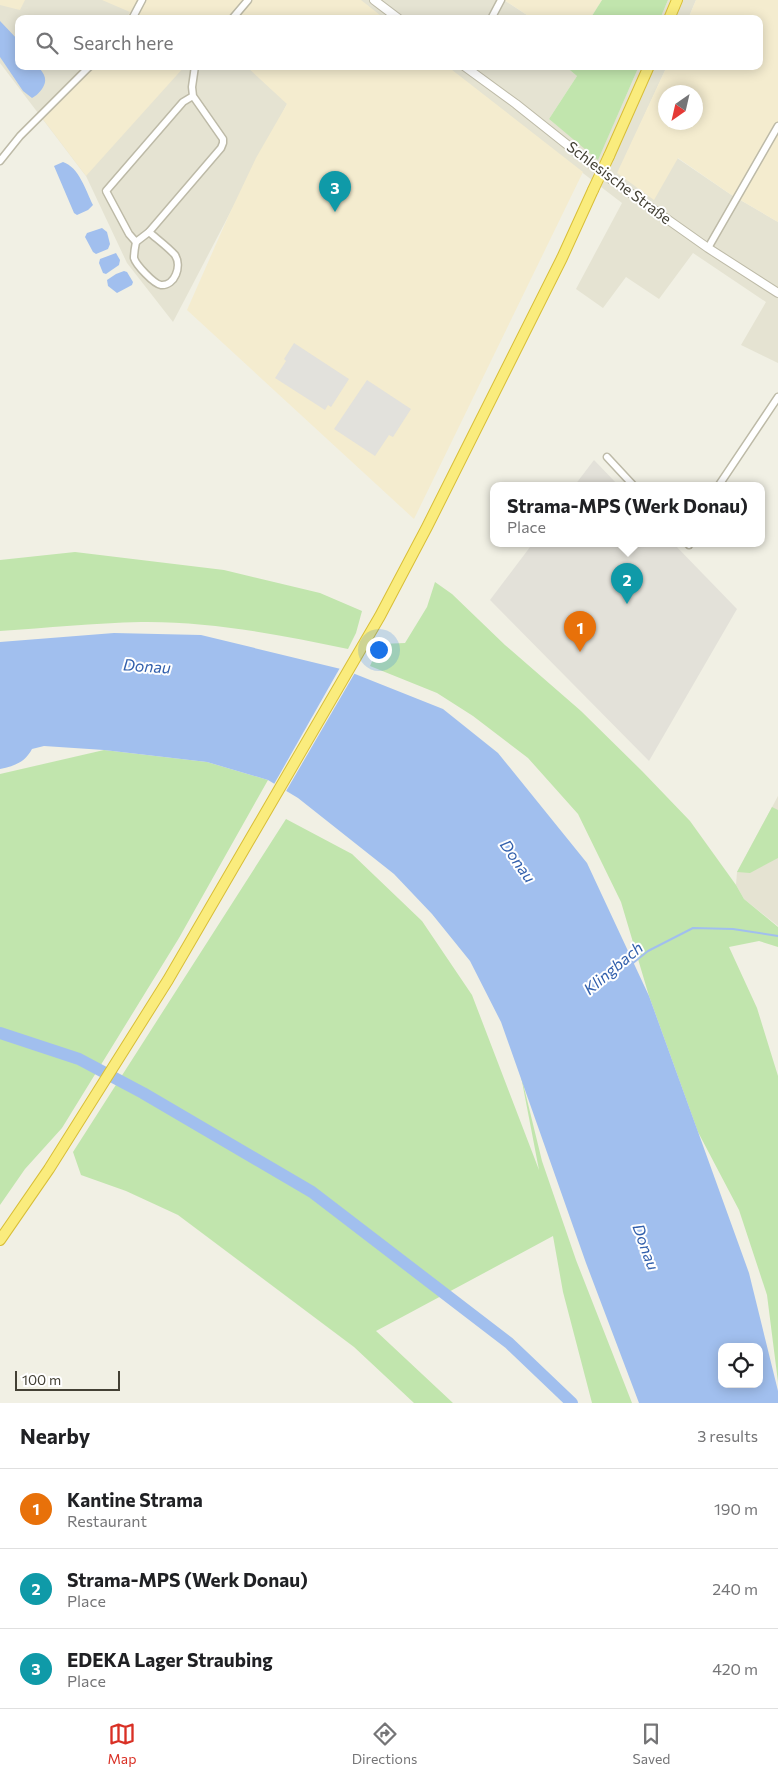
<!DOCTYPE html>
<meta charset="utf-8">
<style>
body{margin:0;font-family:Commissioner,sans-serif;background:#f2f2f2;color:#202124}
.controls{position:absolute;right:15px;bottom:15px;display:grid;overflow:hidden;border-radius:10px;box-shadow:0 2px 12px #0003}
.controls button{width:45px;height:45px;display:grid;place-items:center;padding:0;border:0;border-bottom:1px solid #e0e0e0;background:#fff;color:#202124;font:25px sans-serif}
.compass{position:absolute;left:658px;top:85px;width:45px;height:45px;border-radius:50%;background:#fff;box-shadow:0 2px 12px #0003;rotate:214deg}
.scale{position:absolute;left:15px;bottom:12px;width:105px;box-sizing:border-box;padding-left:5px;border:2px solid #434034;border-top:0;font-size:14px;line-height:18px;white-space:nowrap;color:#434034;-webkit-text-stroke:4px #fff;paint-order:stroke}
.you{position:absolute;left:378px;top:649px;width:18px;height:18px;margin:-12px;border:4px solid #fff;border-radius:50%;background:#1a73e8;box-shadow:0 0 0 8px #1a73e833}
.badge{display:grid;place-items:center;width:32px;height:32px;border-radius:50%;background:#d93025;color:#fff;font-size:16px;font-weight:700}
.pin{position:absolute;translate:-50% -41px;filter:drop-shadow(0 1px 2px #0008)}
.pin::after{content:'';position:absolute;top:26px;width:18px;height:15px;background:inherit;clip-path:polygon(0 0,100% 0,50% 100%)}
.popup{position:absolute;left:490px;top:482px;width:275px;height:65px;box-sizing:border-box;display:grid;place-content:center;border-radius:10px;background:#fff;filter:drop-shadow(0 1px 4px #0005);font-size:16px;white-space:nowrap;color:#757577}
.popup b{font-size:19px;color:#202124}
.popup::after{content:'';position:absolute;left:50%;top:100%;margin-left:-10px;border:10px solid transparent;border-top-color:#fff}
.list{margin:0;padding:0;list-style:none}
h2{display:flex;justify-content:space-between;align-items:center;height:65px;margin:0;padding:0 20px;font-size:21px}
h2 small{font-size:16px;font-weight:400;color:#757577}
.list li{display:grid;grid-template-columns:32px 1fr auto;gap:15px;align-items:center;box-sizing:border-box;height:80px;padding:0 20px;border-top:1px solid #e0e0e0}
.list b{display:block;font-size:19px;white-space:nowrap}
.list p{margin:0;font-size:16px;white-space:nowrap;color:#757577}
.list em{font-size:16px;font-style:normal;color:#757577}
.icon{flex:none;width:28px;height:28px;fill:none;stroke:currentColor;stroke-width:2;stroke-linecap:round;stroke-linejoin:round}
.map{position:relative;flex:none;width:778px;height:1403px;overflow:hidden}
.search{position:absolute;background:#fff;box-shadow:0 2px 12px #0003;left:15px;right:15px;top:15px;height:55px;display:flex;align-items:center;gap:12px;box-sizing:border-box;padding:0 18px;border-radius:10px;color:#757577;font-size:19px}
.sheet{height:305px;background:#fff}
nav{display:flex;justify-content:space-around;align-items:center;box-sizing:border-box;height:70px;border-top:1px solid #e0e0e0;background:#fff;font-size:14px;color:#757577}
nav a{display:grid;justify-items:center;gap:2px}
nav .on{color:#d93025}
.map>svg:first-child{display:block}
.residential{fill:#e5e3d2}
.commercial{fill:#f4eccf;fill-rule:evenodd}
.industrial{fill:#e3e1d9}
.green{fill:#c1e5ad}
.parking{fill:#e2e1dc}
.water{fill:#a1bfee;fill-rule:evenodd}
.pier{fill:#f1f0e4}
.lines{fill:none;stroke-linecap:round;stroke-linejoin:round}
.stream{stroke:#a1bfee;stroke-width:2}
.river{stroke:#a1bfee;stroke-width:12}
.minor-casing{stroke:#bdbaa7;stroke-width:9}
.tertiary-casing{stroke:#bdbaa7;stroke-width:10}
.trunk-casing{stroke:#d8be37;stroke-width:12}
.minor{stroke:#fff;stroke-width:6}
.tertiary{stroke:#fff;stroke-width:8}
.trunk{stroke:#faec7d;stroke-width:10}
.trunk-bridge-casing{stroke:#d8be37;stroke-width:12;stroke-linecap:butt}
.trunk-bridge{stroke:#faec7d;stroke-width:10}
.labels{text-anchor:middle;stroke-width:4;stroke-linejoin:round;paint-order:stroke}
.street-label{font-size:15px;fill:#434034;stroke:#fff}
.water-label{font-size:16px;font-style:italic;fill:#315fac;stroke:#fff}
</style>
<div class="map">
<svg width="778" height="1403" viewBox="0 0 778 1403">
<rect width="100%" height="100%" fill="#f1f0e4"/>
<g class="residential">
<path d="M 0,0 L 352,0 L 340,19 L 19,19 L 19,66 L 311,66 L 287,104 L 173,322 L 127,263 L 86,176 L 0,63 Z"/>
<path d="M 357,0 L 504,0 L 533,19 L 381,19 Z"/>
<path d="M 668,0 L 696,0 L 688,19 L 660,19 Z"/>
<path d="M 443,66 L 565,66 L 577,76 L 549,119 L 598,159 L 639,66 L 667,66 L 618,173 L 677,158 L 730,194 L 778,222 L 778,363 L 741,345 L 766,302 L 693,253 L 659,299 L 626,277 L 603,308 L 576,289 L 622,203 Z"/>
<path d="M 778,796 L 778,926 L 744,899 L 736,885 L 737,872 Z"/>
</g>
<g class="commercial">
<path d="M 0,0 L 25,0 L 20,10 L 0,5 Z"/>
<path d="M 102,0 L 361,0 L 385,19 L 126,19 L 130,12 Z"/>
<path d="M 504,0 L 602,0 L 590,19 L 533,19 Z"/>
<path d="M 696,0 L 778,0 L 778,222 L 730,194 L 678,158 L 654,200 L 617,173 L 667,66 L 759,66 L 759,19 L 688,19 ZM 666,92 L 696,92 L 696,122 L 666,122 Z"/>
<path d="M 86,66 L 185,66 L 86,176 L 39,114 Z"/>
<path d="M 246,66 L 447,66 L 583,172 L 414,519 L 187,310 L 228,217 L 256,158 L 287,104 Z"/>
</g>
<g class="industrial">
<path d="M 594,460 L 618,485 L 575,485 Z"/>
<path d="M 533,543 L 673,543 L 737,609 L 649,761 L 490,600 Z"/>
</g>
<g class="green">
<path d="M 602,0 L 668,0 L 660,19 L 590,19 Z"/>
<path d="M 565,66 L 639,66 L 598,160 L 549,119 L 577,76 Z"/>
<path d="M 75,552 L 224,570 L 320,593 L 362,611 L 356,633 L 348,649 C 280,635 210,621 141,622 C 94,623 47,628 0,631 L 0,560 Z"/>
<path d="M 435,582 L 452,594 L 505,645 L 581,711 L 642,771 L 690,821 L 736,885 L 744,899 L 778,927 L 778,947 L 759,941 L 729,947 L 757,1008 L 778,1076 L 778,1382 L 767,1295 L 739,1210 L 698,1132 L 649,996 L 621,902 L 578,814 L 528,758 L 473,716 L 437,693 L 370,666 L 380,644 L 405,643 L 427,607 Z"/>
<path d="M 104,750 L 207,762 L 268,780 L 179,938 L 62,1128 L 25,1169 L 0,1205 L 0,774 Z"/>
<path d="M 772,807 L 778,810 L 778,858 L 750,873 L 737,872 Z"/>
<path d="M 286,819 L 352,854 L 422,921 L 472,995 L 539,1170 L 520,1071 L 542,1161 L 576,1260 L 632,1403 L 592,1403 L 563,1292 L 553,1236 L 376,1331 L 453,1403 L 414,1403 L 354,1347 L 178,1215 L 126,1191 L 81,1175 L 73,1152 Z"/>
</g>
<g class="parking">
<path d="M 294,343 L 349,379 L 331,407 L 328,405 L 325,410 L 275,378 L 286,361 L 284,359 Z"/>
<path d="M 367,380 L 411,409 L 393,437 L 389,435 L 375,456 L 334,429 Z"/>
</g>
<g class="water">
<path d="M 0,21 L 19,41 L 19,66 L 38,66 C 45,75 48,80 42,89 C 38,94 37,95 32,98 L 23,91 L 0,57 Z"/>
<path d="M 63,162 C 79,167 86,191 93,205 L 88,210 L 77,215 L 74,213 L 54,166 Z"/>
<path d="M 102,228 L 107,232 L 110,244 L 108,249 L 96,254 L 93,252 L 85,237 L 87,233 Z"/>
<path d="M 116,253 L 120,260 L 119,265 L 106,274 L 103,273 L 99,263 L 100,259 Z"/>
<path d="M 124,271 L 127,272 L 133,282 L 132,285 L 117,293 L 108,286 L 107,280 L 116,274 Z"/>
<path d="M 114,633 L 201,635 L 345,670 L 443,709 L 498,753 L 587,863 L 649,996 L 749,1273 L 778,1391 L 778,1403 L 639,1403 L 586,1263 L 501,1022 L 470,961 L 432,914 L 394,874 L 298,798 L 268,780 L 207,762 L 104,750 L 44,746 L 32,749 C 25,762 15,766 0,769 L 0,642 ZM 722,1347 L 759,1347 L 759,1384 L 722,1384 Z"/>
</g>
<path class="pier" d="M 341,666 L 356,671 L 285,793 L 273,786 Z"/>
<g class="lines">
<path class="stream" d="M 633,963 L 648,951 L 693,928 L 733,929 L 778,936"/>
<path class="river" d="M 0,1033 L 79,1059 L 143,1093 L 312,1192 L 509,1343 L 572,1403"/>
<g class="minor-casing">
<g id="minor">
<path d="M 132,19 L 142,0"/>
<path d="M 232,19 L 248,0"/>
<path d="M 491,19 L 501,0"/>
<path d="M 193,96 L 183,102 L 106,191 L 129,234 L 136,242 L 149,232 L 221,148 L 223,143 L 223,139 L 193,96 L 192,87 L 195,66"/>
<path d="M 0,161 L 20,136 L 90,66"/>
<path d="M 136,242 C 135,247 134,253 134,258 C 136,265 154,284 161,285 C 175,286 182,266 175,255 C 168,247 157,239 149,232"/>
<path d="M 708,248 L 778,126"/>
<path d="M 607,457 L 633,485"/>
<path d="M 719,485 L 778,397"/>
<path d="M 687,543 L 689,545"/>
</g>
</g>
<g class="tertiary-casing">
<g id="tertiary">
<path d="M 374,0 L 399,19"/>
<path d="M 464,66 L 516,104 L 609,178 L 708,248 L 778,293"/>
</g>
</g>
<g class="trunk-casing">
<g id="trunk">
<path d="M 669,19 L 677,0"/>
<path d="M 609,156 L 649,66"/>
<path d="M 0,1240 L 49,1169 L 168,980 L 380,616 L 427,527 L 562,258 L 593,190"/>
</g>
</g>
<use href="#minor" class="minor"/>
<use href="#tertiary" class="tertiary"/>
<use href="#trunk" class="trunk"/>
<g class="trunk-bridge-casing">
<path id="trunk-bridge" d="M 593,190 L 609,156"/>
</g>
<use href="#trunk-bridge" class="trunk-bridge"/>
</g>
<g class="labels">
<g class="street-label">
<text transform="translate(619 183) rotate(37)" y="5">Schlesische Straße</text>
</g>
<g class="water-label">
<text transform="translate(147 666) rotate(4)" y="6">Donau</text>
<text transform="translate(518 861) rotate(55)" y="6">Donau</text>
<text transform="translate(613 968) rotate(-40)" y="6">Klingbach</text>
<text transform="translate(646 1247) rotate(70)" y="6">Donau</text>
</g>
</g>
</svg>
<div class="controls">
<button><svg class="icon" aria-label="locate" viewBox="0 0 24 24"><circle cx="12" cy="12" r="6"/><path d="M12 2v4M12 18v4M2 12h4M18 12h4"/></svg></button>
</div>
<svg class="compass" viewBox="-18 -18 36 36"><path d="M0-13l5 13h-10z" fill="#e53935"/><path d="M0 13l5-13h-10z" fill="#757577"/></svg>
<div class="scale">100 m</div>
<div class="you"></div>
<div class="pin badge" style="left:580px;top:652px;background:#e8710a">1</div>
<div class="pin badge" style="left:627px;top:604px;background:#0f9aa8">2</div>
<div class="popup"><b>Strama-MPS (Werk Donau)</b>Place</div>
<div class="pin badge" style="left:335px;top:212px;background:#0f9aa8">3</div>
<div class="search"><svg class="icon" aria-label="search" viewBox="0 0 24 24"><circle cx="10" cy="10" r="6"/><path d="M15 15l6 6"/></svg>Search here</div>
</div>
<section class="sheet">
<h2>Nearby<small>3 results</small></h2>
<ul class="list">
<li><span class="badge" style="background:#e8710a">1</span><div><b>Kantine Strama</b><p>Restaurant</p></div><em>190 m</em></li>
<li><span class="badge" style="background:#0f9aa8">2</span><div><b>Strama-MPS (Werk Donau)</b><p>Place</p></div><em>240 m</em></li>
<li><span class="badge" style="background:#0f9aa8">3</span><div><b>EDEKA Lager Straubing</b><p>Place</p></div><em>420 m</em></li>
</ul>
</section>
<nav>
<a class="on"><svg class="icon" aria-label="map" viewBox="0 0 24 24"><path d="M3 6l6-2 6 2 6-2v14l-6 2-6-2-6 2zM9 4v14M15 6v14"/></svg>Map</a>
<a><svg class="icon" aria-label="directions" viewBox="0 0 24 24"><path d="M12 3l9 9-9 9-9-9zM9 14v-3h6M13 9l2 2-2 2"/></svg>Directions</a>
<a><svg class="icon" aria-label="saved" viewBox="0 0 24 24"><path d="M7 4h10v16l-5-4-5 4z"/></svg>Saved</a>
</nav>
